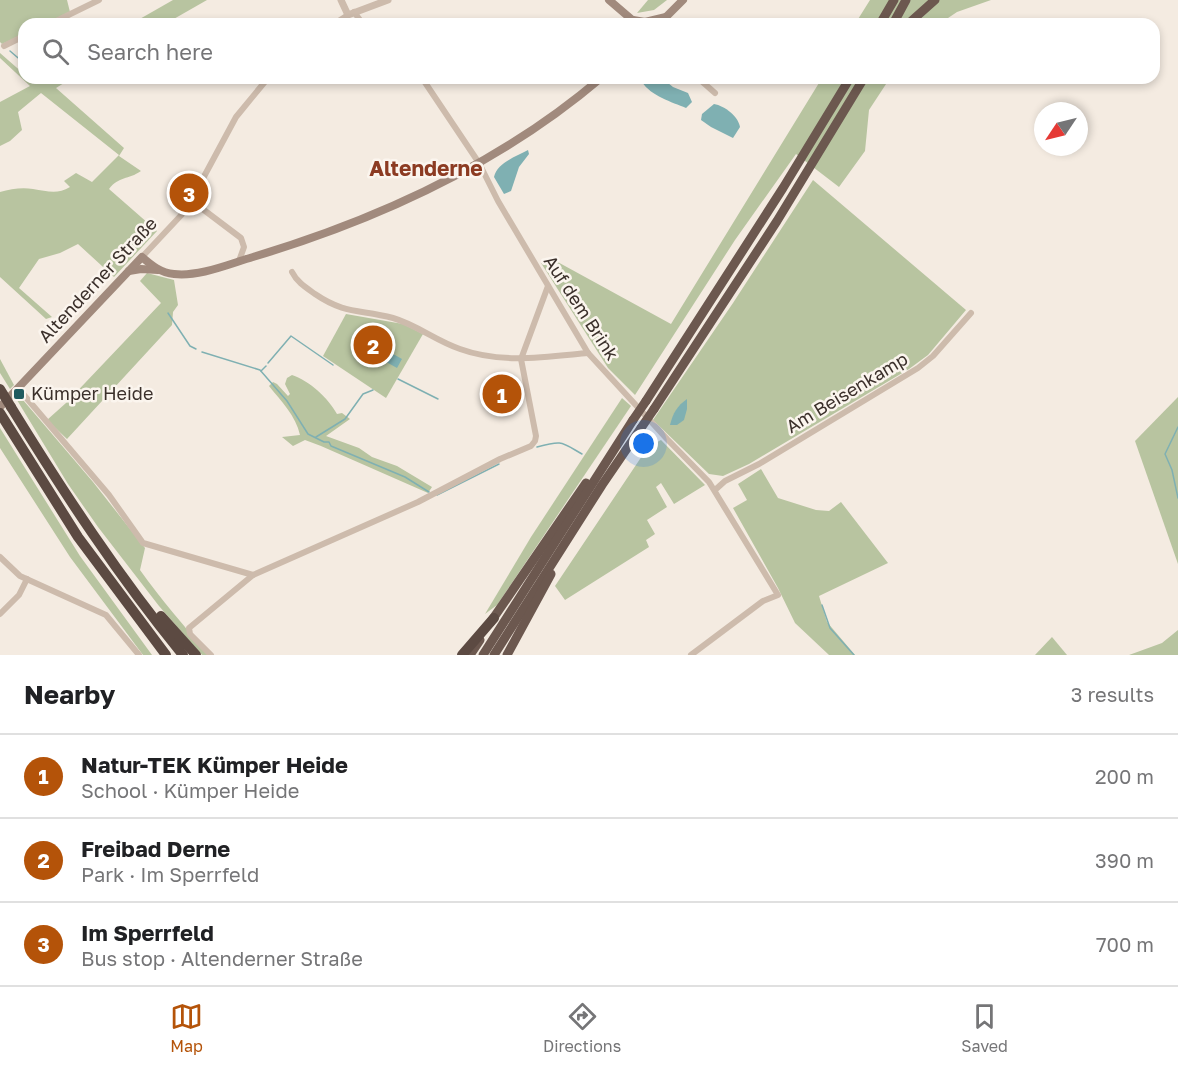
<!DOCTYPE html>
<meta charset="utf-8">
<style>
body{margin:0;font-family:"Golos Text",sans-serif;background:#f6f6f6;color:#202124}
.compass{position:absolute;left:1034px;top:102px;width:54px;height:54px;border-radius:50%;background:#fff;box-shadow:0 3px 9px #0003;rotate:235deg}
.you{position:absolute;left:644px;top:444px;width:21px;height:21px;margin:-15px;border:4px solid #fff;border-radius:50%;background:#1a73e8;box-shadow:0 0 0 9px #1a73e833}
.badge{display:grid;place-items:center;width:39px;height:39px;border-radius:50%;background:#b45309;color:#fff;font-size:20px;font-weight:700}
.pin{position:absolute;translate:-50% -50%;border:3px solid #fff;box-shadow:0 2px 6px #0006}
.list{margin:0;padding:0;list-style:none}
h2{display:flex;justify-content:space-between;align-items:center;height:78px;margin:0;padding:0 24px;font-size:26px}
h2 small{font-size:20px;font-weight:400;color:#757577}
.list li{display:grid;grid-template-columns:39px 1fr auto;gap:18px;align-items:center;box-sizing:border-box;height:84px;padding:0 24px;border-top:2px solid #e0e0e0}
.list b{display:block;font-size:22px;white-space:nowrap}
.list p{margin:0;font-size:20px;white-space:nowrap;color:#757577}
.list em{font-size:20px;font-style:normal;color:#757577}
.icon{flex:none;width:33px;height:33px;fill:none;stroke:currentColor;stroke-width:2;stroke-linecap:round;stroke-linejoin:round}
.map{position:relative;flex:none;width:1178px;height:655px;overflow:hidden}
.search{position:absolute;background:#fff;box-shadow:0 3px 9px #0003;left:18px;right:18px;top:18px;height:66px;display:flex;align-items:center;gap:15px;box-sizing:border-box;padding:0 21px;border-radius:18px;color:#757577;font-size:22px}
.sheet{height:330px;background:#fff}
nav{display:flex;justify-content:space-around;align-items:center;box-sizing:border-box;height:84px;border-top:2px solid #e0e0e0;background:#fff;font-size:16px;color:#757577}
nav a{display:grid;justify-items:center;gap:3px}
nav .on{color:#b45309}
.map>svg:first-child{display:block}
.green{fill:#b8c4a0}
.water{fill:#7fb0b2}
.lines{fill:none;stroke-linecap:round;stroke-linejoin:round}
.stream{stroke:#7fb0b2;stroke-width:1.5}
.minor{stroke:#cdbbac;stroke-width:6}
.tertiary{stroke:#cdbbac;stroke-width:7}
.secondary{stroke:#a18a7d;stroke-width:8}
.trunk{stroke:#6c584f;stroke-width:9}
.motorway{stroke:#5c4a42;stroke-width:10}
.trunk-bridge{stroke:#6c584f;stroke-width:9}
.motorway-bridge{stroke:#5c4a42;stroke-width:10}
.poi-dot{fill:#1f5a5e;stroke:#fbf5ee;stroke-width:2}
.labels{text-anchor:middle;stroke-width:5;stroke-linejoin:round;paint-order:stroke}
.street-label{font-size:18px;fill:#3b302b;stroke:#fbf5ee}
.poi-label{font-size:18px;fill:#3b302b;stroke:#fbf5ee;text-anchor:start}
.quarter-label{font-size:21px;font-weight:bold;fill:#8c3b22;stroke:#fbf5ee}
</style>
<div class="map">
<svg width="1178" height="655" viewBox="0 0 1178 655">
<rect width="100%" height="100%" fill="#f4ebe1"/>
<g class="green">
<path d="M 0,0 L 67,0 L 70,12 L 44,24 L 24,24 L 24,34 L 2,44 L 0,42 Z"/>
<path d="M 173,0 L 207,0 L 165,24 L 131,24 Z"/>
<path d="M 648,0 L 667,0 L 654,10 L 637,13 Z"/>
<path d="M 870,0 L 991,0 L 957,12 L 939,24 L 855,24 Z"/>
<path d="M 0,53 L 24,74 L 24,78 L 28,78 L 35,84 L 41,78 L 72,78 L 56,88 L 124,148 L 119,156 L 141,171 C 128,180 119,176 109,189 L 157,231 L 114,277 L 78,244 L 60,253 L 39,259 L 19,288 L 52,317 L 46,319 L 0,277 L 0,192 C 11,189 22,187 33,189 C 47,191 57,195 70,187 L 64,181 L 76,173 L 92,182 L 119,155 L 41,93 L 18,112 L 22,130 L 10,141 L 0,146 L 0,102 L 30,86 L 0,58 Z"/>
<path d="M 822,78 L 890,78 L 869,110 L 865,151 L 839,187 L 796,154 L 735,240 L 635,395 L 608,368 L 541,263 L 554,260 L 671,324 Z"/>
<path d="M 813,180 L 966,310 L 928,355 L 909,369 L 749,464 L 723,476 L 709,474 L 653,420 L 733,303 Z"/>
<path d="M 147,273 L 174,280 L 178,305 L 173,312 L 172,325 L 67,439 L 47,420 L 66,403 L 161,303 L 140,281 Z"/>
<path d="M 346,314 L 403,324 L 423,334 L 386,398 L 323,356 Z"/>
<path d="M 0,359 L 14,385 L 10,389 L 0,373 Z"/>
<path d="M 292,375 C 310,381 328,398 337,414 L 342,413 L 350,419 L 326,436 L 359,448 L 372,457 L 397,466 L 432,487 L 428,493 L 321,446 L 305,440 L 293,446 L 282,437 L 300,435 C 296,416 281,401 269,386 L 273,382 L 277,384 L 288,396 L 290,394 L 285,384 L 287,378 Z"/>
<path d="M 1178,397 L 1178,564 L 1135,441 Z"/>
<path d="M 622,398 L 631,406 L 497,605 L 485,614 L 531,537 Z"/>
<path d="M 17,400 L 23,400 L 93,482 L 145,548 L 140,570 C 161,600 185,626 208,655 L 202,655 L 159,606 L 98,527 L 68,484 Z"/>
<path d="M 0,428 L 80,556 L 152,655 L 143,655 L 70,557 L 0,448 Z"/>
<path d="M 661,440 L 705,485 L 674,504 L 661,483 L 656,487 L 667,507 L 647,520 L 655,534 L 646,540 L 649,547 L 565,600 L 555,586 L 648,447 Z"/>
<path d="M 761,469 L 778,498 L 816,510 L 829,511 L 841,502 L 888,563 L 819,596 L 827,622 L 855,655 L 829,655 L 795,623 L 778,588 L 733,508 L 747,500 L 738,484 Z"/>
<path d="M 1178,630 L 1178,655 L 1129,655 L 1162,643 Z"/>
<path d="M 1052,637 L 1067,655 L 1035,655 Z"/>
</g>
<g class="water">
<path d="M 645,78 L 662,78 L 673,87 L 688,93 L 692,102 L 686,108 C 672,102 651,96 642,82 Z"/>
<path d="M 714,104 C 725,106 738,116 740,127 L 733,138 L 711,127 L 701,120 L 702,114 Z"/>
<path d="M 528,150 L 529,154 L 519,167 L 511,191 L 504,194 L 494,177 C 497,163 515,157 528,150 Z"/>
<path d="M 377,345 L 402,359 L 397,368 L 372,354 Z"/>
<path d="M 687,399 L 687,409 L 684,420 L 677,425 L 670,425 C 673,413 677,406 687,399 Z"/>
</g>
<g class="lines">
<g class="stream">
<path d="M 10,51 L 24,63"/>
<path d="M 42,78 L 43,78"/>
<path d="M 168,313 L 190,346 L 196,349"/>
<path d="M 202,352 L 260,370 L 287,401 L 308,434 L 324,442 L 329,442 L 331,446 L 405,477 L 429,492"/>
<path d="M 268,363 L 291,336 L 333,365"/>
<path d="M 261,371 L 266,366"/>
<path d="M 398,379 L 438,399"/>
<path d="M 1178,427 L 1165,454 L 1172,470 L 1178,498"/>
<path d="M 316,437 L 345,419 L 363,394 L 373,390"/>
<path d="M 537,447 C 563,440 561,442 582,454"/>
<path d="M 437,495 L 499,464"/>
<path d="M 822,605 L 830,628 L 854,655"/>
</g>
<g class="minor">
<path d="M 354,12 L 363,24"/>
<path d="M 50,24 L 99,0"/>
<path d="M 334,24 L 348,15"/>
<path d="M 4,46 L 24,36"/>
<path d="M 422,78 L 479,163 L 498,201 L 588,353 L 667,439 L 709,482 L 778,595 L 763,601 L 691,655"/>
<path d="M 698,78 L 715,93"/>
<path d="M 192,201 L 241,238 L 244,247 L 239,261"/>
<path d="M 142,257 L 186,210 L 236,117 L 268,78"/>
<path d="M 292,272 C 297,282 305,287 315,294 C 346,315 360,309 393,318 C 417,325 436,341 460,349 C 501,364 545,357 588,353"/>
<path d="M 18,388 L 109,495 L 143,543 L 253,575"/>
<path d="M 715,490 L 725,481 L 759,464 L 918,368 L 933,356 L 971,313"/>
<path d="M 0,557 L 20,576 L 106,615 L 139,655"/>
<path d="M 0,614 L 19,595 L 27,579"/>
<path d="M 211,655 L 190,634 L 189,628 L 253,575 L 418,502 L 500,459 L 531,446 L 535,441 L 536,436 L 521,359 L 548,286"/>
</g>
<path class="tertiary" d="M 341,0 L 348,15 L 388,0"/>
<g class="secondary">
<path d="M 609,0 L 637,24"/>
<path d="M 664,19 L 683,0"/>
<path d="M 633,20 L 645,22 L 666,17"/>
<path d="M 129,271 L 141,269 L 158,270"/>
<path d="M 0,407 L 142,257 C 151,265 161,273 174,274 C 199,277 229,264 253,257 C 380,219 500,164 601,78"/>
</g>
<g class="trunk">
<path d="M 880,24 L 894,0"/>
<path d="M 893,24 L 906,0"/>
<path d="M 908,24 L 935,0"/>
<path d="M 646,401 L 783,188 L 850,78"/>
<path d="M 654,409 L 777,221 L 864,78"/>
<path d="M 490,623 L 586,483"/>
<path d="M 470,655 L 480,640"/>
<path d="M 483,655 L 633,420"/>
<path d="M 494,655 L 602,485 L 641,428"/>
<path d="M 507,655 L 551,574"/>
</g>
<g class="motorway">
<path d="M 11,407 C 64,493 119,577 183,655"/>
<path d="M 0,413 L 78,537 L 166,655"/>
<path d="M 161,616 L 196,655"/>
<path d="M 462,655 L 494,618"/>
</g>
<g class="trunk-bridge">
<path d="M 633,420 L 646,401"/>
<path d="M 641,428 L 654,409"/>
</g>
<path class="motorway-bridge" d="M 0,389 L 11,407"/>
</g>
<rect class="poi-dot" x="13" y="388" width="12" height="12" rx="3"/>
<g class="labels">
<g class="street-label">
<text transform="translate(98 280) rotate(-47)" y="6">Altenderner Straße</text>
<text transform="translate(581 308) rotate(57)" y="6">Auf dem Brink</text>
<text transform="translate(847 393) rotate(-31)" y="6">Am Beisenkamp</text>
</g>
<g class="poi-label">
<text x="31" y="400">Kümper Heide</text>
</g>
<g class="quarter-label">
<text x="426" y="176">Altenderne</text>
</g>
</g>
</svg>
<svg class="compass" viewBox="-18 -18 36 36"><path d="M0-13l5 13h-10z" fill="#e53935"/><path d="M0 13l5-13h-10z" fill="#757577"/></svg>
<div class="you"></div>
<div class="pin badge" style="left:502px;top:394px">1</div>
<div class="pin badge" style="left:373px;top:345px">2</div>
<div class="pin badge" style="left:189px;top:193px">3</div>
<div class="search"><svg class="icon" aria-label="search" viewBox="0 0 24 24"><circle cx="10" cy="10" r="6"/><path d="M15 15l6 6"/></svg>Search here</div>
</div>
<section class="sheet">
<h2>Nearby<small>3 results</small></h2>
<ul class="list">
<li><span class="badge">1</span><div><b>Natur-TEK Kümper Heide</b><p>School · Kümper Heide</p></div><em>200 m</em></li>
<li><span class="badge">2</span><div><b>Freibad Derne</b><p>Park · Im Sperrfeld</p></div><em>390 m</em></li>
<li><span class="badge">3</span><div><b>Im Sperrfeld</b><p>Bus stop · Altenderner Straße</p></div><em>700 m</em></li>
</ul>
</section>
<nav>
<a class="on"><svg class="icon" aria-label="map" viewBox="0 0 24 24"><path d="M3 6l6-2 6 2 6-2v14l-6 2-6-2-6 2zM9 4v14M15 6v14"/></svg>Map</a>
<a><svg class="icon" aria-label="directions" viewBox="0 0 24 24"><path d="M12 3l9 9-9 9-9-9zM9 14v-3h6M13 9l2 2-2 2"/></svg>Directions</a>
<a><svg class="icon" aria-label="saved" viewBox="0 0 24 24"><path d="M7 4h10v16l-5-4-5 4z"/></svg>Saved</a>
</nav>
